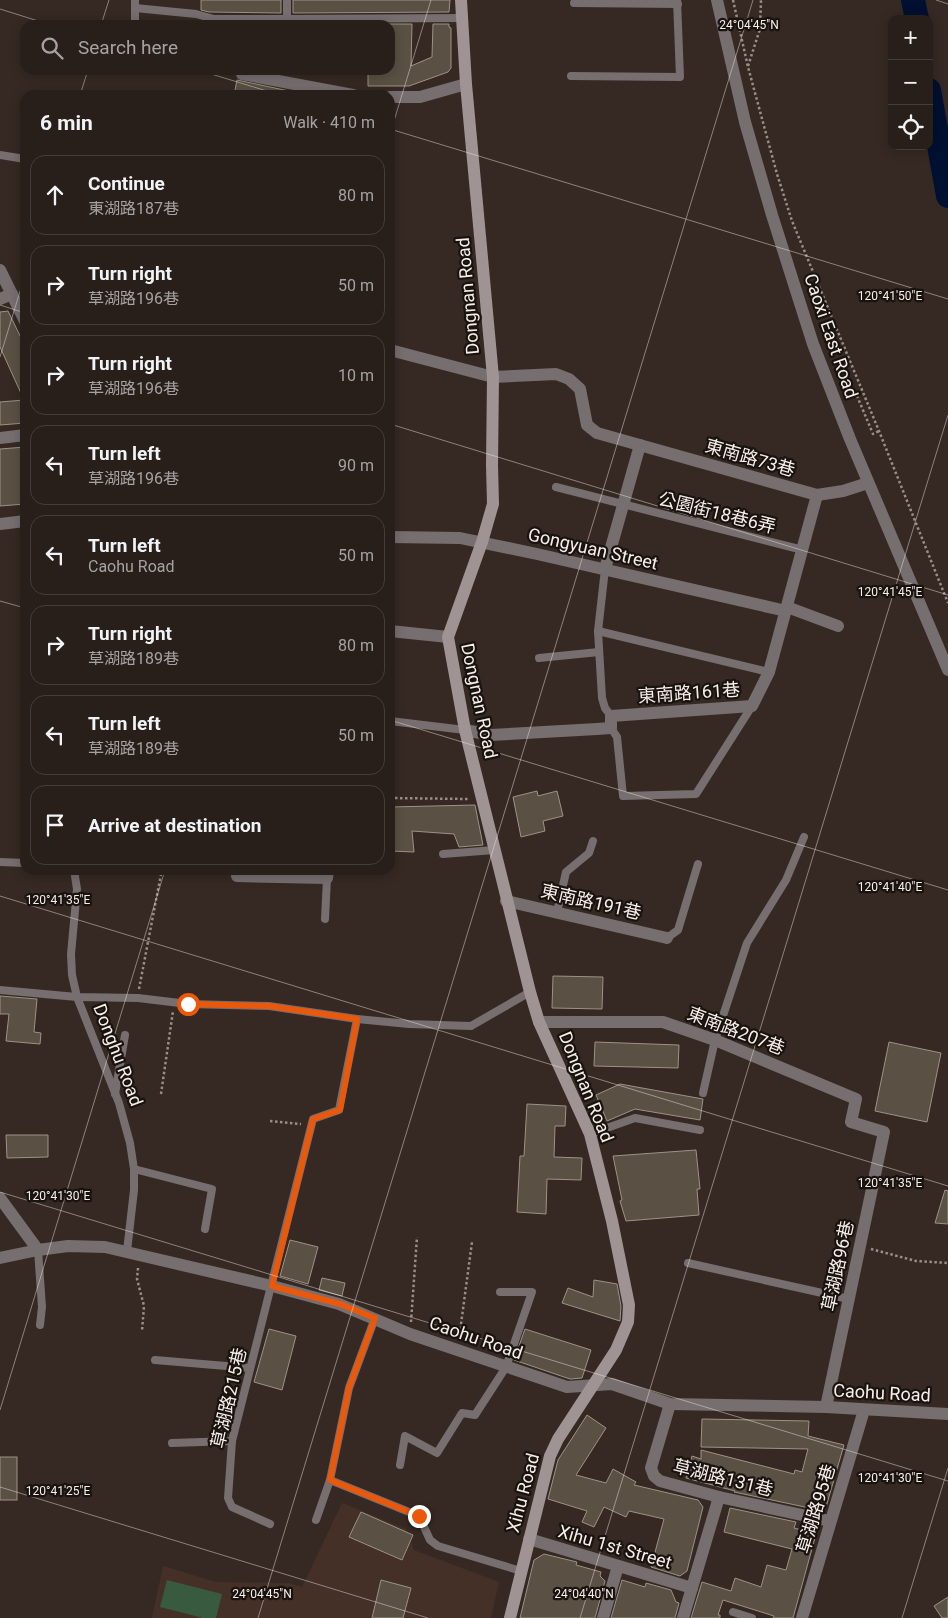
<!DOCTYPE html>
<meta charset="utf-8">
<style>
body{margin:0;font-family:Roboto,"Noto Sans TC",sans-serif;background:#342c27;color:#f1f3f6}
.controls{position:absolute;right:15px;top:15px;display:grid;overflow:hidden;border-radius:10px;box-shadow:0 2px 12px #0003}
.controls button{width:45px;height:45px;display:grid;place-items:center;padding:0;border:0;border-bottom:1px solid #443d39;background:#281f1a;color:#f1f3f6;font:25px sans-serif}
.stop{position:absolute;width:15px;height:15px;margin:-11px;border:4px solid #ea580c;border-radius:50%;background:#fff}
.stop.end{background:#ea580c;border-color:#fff;box-shadow:0 1px 5px #0008}
.list{margin:0;padding:0;list-style:none}
h2{display:flex;justify-content:space-between;align-items:center;height:65px;margin:0;padding:0 20px;font-size:21px}
h2 small{font-size:16px;font-weight:400;color:#a5a2a2}
.list li{display:grid;grid-template-columns:32px 1fr auto;gap:15px;align-items:center;box-sizing:border-box;height:80px;margin:0 10px 10px;padding:0 10px;border:1px solid #443d39;border-radius:15px}
.list b{display:block;font-size:19px;white-space:nowrap}
.list p{margin:0;font-size:16px;white-space:nowrap;color:#a5a2a2}
.list em{font-size:16px;font-style:normal;color:#a5a2a2}
.icon{flex:none;width:28px;height:28px;fill:none;stroke:currentColor;stroke-width:2;stroke-linecap:round;stroke-linejoin:round}
.map{position:relative;flex:none;width:948px;height:1618px;overflow:hidden}
.search{position:absolute;background:#281f1a;box-shadow:0 2px 12px #0003;left:20px;top:20px;width:375px;height:55px;display:flex;align-items:center;gap:12px;box-sizing:border-box;padding:0 18px;border-radius:15px;color:#a5a2a2;font-size:19px}
.panel{position:absolute;background:#281f1a;box-shadow:0 2px 12px #0003;left:20px;top:90px;width:375px;height:785px;border-radius:15px}
.map>svg:first-child{display:block}
.built{fill:#443027}
.green{fill:#385a3e}
.lines{fill:none;stroke-linecap:round;stroke-linejoin:round}
.river{stroke:#001030;stroke-width:24}
.building{fill:#5a5044;stroke:#9d9285}
.path{stroke:#998e89;stroke-width:2.5;stroke-dasharray:2.5 2.5;stroke-linecap:butt}
.lane{stroke:#766e6f;stroke-width:8}
.street{stroke:#766e6f;stroke-width:12}
.secondary{stroke:#a09394;stroke-width:12}
.route{stroke:#ea580c;stroke-width:6}
.ticks{fill:none;stroke:#f7ede9;stroke-width:1;stroke-opacity:0.45}
.labels{text-anchor:middle;stroke-width:4.5;stroke-linejoin:round;paint-order:stroke}
.street-label{font-size:18px;fill:#f7ede9;stroke:#191310}
.ticks-label{font-size:12px;text-anchor:middle;fill:#f7ede9;stroke:#191310;stroke-width:4.5;stroke-linejoin:round;paint-order:stroke}
</style>
<div class="map">
<svg width="948" height="1618" viewBox="0 0 948 1618">
<rect width="100%" height="100%" fill="#362923"/>
<path class="built" d="M 342,1503 L 406,1529 L 414,1550 L 499,1582 L 491,1618 L 152,1618 L 163,1566 L 216,1582 L 289,1583 L 302,1587 Z"/>
<path class="green" d="M 167,1580 L 222,1594 L 216,1618 L 203,1618 L 160,1607 Z"/>
<g class="lines">
<g class="river">
<path d="M 913,0 L 917,19"/>
<path d="M 929,90 L 948,196"/>
</g>
</g>
<g class="building">
<path d="M 201,0 L 281,0 L 281,13 L 209,12 L 201,10 Z"/>
<path d="M 293,0 L 450,0 L 449,12 L 293,13 Z"/>
<path d="M 347,24 L 412,24 L 411,66 L 432,57 L 433,24 L 449,24 L 449,27 L 451,28 L 451,68 L 448,72 L 409,86 L 368,86 L 368,70 L 390,70 L 390,25 Z"/>
<path d="M 237,80 L 289,91 L 289,95 L 234,95 Z"/>
<path d="M 8,311 L 25,346 L 25,423 L 0,425 L 0,402 L 24,400 L 0,347 L 0,312 Z"/>
<path d="M 25,447 L 25,504 L 0,506 L 0,449 Z"/>
<path d="M 537,791 L 538,796 L 557,791 L 563,816 L 543,821 L 545,831 L 521,837 L 513,797 Z"/>
<path d="M 475,805 L 483,845 L 459,847 L 454,834 L 412,831 L 414,852 L 390,851 L 390,807 Z"/>
<path d="M 553,976 L 603,977 L 602,1009 L 552,1008 Z"/>
<path d="M 0,996 L 37,999 L 34,1032 L 41,1033 L 40,1044 L 6,1041 L 9,1014 L 0,1014 Z"/>
<path d="M 595,1042 L 679,1045 L 678,1068 L 594,1066 Z"/>
<path d="M 889,1042 L 941,1053 L 927,1122 L 875,1111 Z"/>
<path d="M 620,1084 L 703,1099 L 700,1120 L 635,1109 L 607,1121 L 596,1095 Z"/>
<path d="M 527,1104 L 566,1106 L 565,1126 L 555,1126 L 554,1157 L 582,1158 L 581,1180 L 547,1179 L 546,1214 L 517,1212 L 520,1156 L 524,1156 Z"/>
<path d="M 6,1135 L 48,1135 L 48,1157 L 7,1158 Z"/>
<path d="M 696,1150 L 700,1189 L 697,1189 L 699,1215 L 626,1221 L 620,1201 L 622,1200 L 613,1156 Z"/>
<path d="M 945,1190 L 948,1191 L 948,1224 L 935,1223 Z"/>
<path d="M 290,1240 L 318,1247 L 308,1284 L 280,1276 Z"/>
<path d="M 322,1278 L 345,1283 L 342,1296 L 319,1290 Z"/>
<path d="M 594,1280 L 617,1284 L 621,1306 L 620,1321 L 562,1303 L 568,1288 L 593,1297 Z"/>
<path d="M 269,1329 L 296,1336 L 282,1390 L 254,1382 Z"/>
<path d="M 525,1329 L 591,1350 L 582,1378 L 570,1379 L 514,1360 Z"/>
<path d="M 587,1415 L 606,1428 L 576,1475 L 606,1483 L 613,1469 L 636,1482 L 634,1485 L 698,1500 L 703,1507 L 687,1571 L 680,1576 L 651,1567 L 664,1519 L 629,1511 L 626,1517 L 604,1507 L 594,1527 L 582,1522 L 587,1511 L 548,1499 L 558,1460 Z"/>
<path d="M 702,1419 L 809,1421 L 808,1436 L 844,1445 L 826,1507 L 819,1510 L 734,1492 L 735,1491 L 686,1478 L 692,1456 L 701,1459 L 701,1450 L 794,1474 L 795,1470 L 802,1472 L 808,1449 L 701,1447 Z"/>
<rect x="0" y="1457" width="17" height="43"/>
<path d="M 730,1508 L 796,1522 L 794,1528 L 816,1534 L 793,1618 L 773,1618 L 774,1616 L 723,1600 L 718,1615 L 720,1615 L 720,1618 L 691,1618 L 702,1582 L 731,1591 L 735,1578 L 761,1587 L 767,1565 L 786,1570 L 792,1549 L 724,1532 Z"/>
<path d="M 361,1512 L 413,1535 L 402,1560 L 349,1537 Z"/>
<path d="M 544,1554 L 577,1562 L 576,1565 L 601,1572 L 600,1576 L 605,1581 L 595,1618 L 520,1618 L 534,1560 Z"/>
<path d="M 381,1580 L 411,1588 L 403,1618 L 372,1618 Z"/>
<path d="M 622,1580 L 645,1587 L 646,1583 L 671,1590 L 676,1602 L 679,1603 L 675,1618 L 611,1618 Z"/>
<path d="M 948,1597 L 948,1618 L 942,1618 L 934,1606 Z"/>
</g>
<g class="lines">
<g class="path">
<path d="M 733,0 L 748,67 L 777,174 L 792,221 L 879,431 L 948,603"/>
<path d="M 748,66 L 760,29 L 761,0"/>
<path d="M 846,395 L 855,391 L 873,434 L 879,431"/>
<path d="M 390,798 L 469,799"/>
<path d="M 139,989 L 161,874 L 190,870"/>
<path d="M 161,1094 L 173,1011"/>
<path d="M 270,1121 L 301,1124"/>
<path d="M 871,1249 L 916,1261 L 948,1263"/>
<path d="M 138,1268 L 137,1279 L 144,1306 L 142,1331"/>
<path d="M 411,1322 L 417,1237"/>
<path d="M 459,1339 L 472,1242"/>
</g>
<g class="lane">
<path d="M 135,0 L 135,25"/>
<path d="M 574,3 L 678,4"/>
<path d="M 135,8 L 196,14 L 214,19 L 287,19 L 287,0"/>
<path d="M 287,19 L 461,18"/>
<path d="M 571,76 L 680,77 L 677,0"/>
<path d="M 0,155 L 25,159"/>
<path d="M 556,487 L 803,550"/>
<path d="M 605,569 L 598,631 L 602,698 L 605,708 L 611,716"/>
<path d="M 598,631 L 769,672"/>
<path d="M 539,658 L 599,652"/>
<path d="M 390,721 L 465,730"/>
<path d="M 611,728 L 617,737 L 623,796 L 696,794 L 752,706"/>
<path d="M 443,854 L 494,850"/>
<path d="M 0,862 L 25,863"/>
<path d="M 74,870 L 77,889 L 71,954 L 72,975 L 77,997 L 119,1103 L 130,1143 L 134,1169 L 134,1190 L 127,1251"/>
<path d="M 557,912 L 566,872 L 589,853 L 593,841"/>
<path d="M 325,919 L 327,878"/>
<path d="M 667,938 L 678,930 L 698,864"/>
<path d="M 0,990 L 77,997 L 138,998 L 188,1004 L 269,1006 L 357,1019 L 409,1024 L 471,1026 L 530,992"/>
<path d="M 703,1093 L 715,1040 L 747,943 L 786,880 L 804,837"/>
<path d="M 115,1094 L 125,1035"/>
<path d="M 590,1134 L 635,1118 L 700,1130"/>
<path d="M 134,1169 L 212,1189 L 205,1229"/>
<path d="M 38,1250 L 42,1307 L 40,1325"/>
<path d="M 688,1263 L 849,1299"/>
<path d="M 155,1360 L 250,1368"/>
<path d="M 172,1443 L 232,1441"/>
<path d="M 400,1465 L 405,1436 L 437,1453 L 462,1413 L 475,1415 L 506,1367 L 532,1292 L 500,1292"/>
<path d="M 330,1480 L 419,1516 L 430,1540 L 438,1546 L 521,1571"/>
<path d="M 316,1520 L 330,1480 L 349,1388 L 375,1318"/>
<path d="M 270,1524 L 232,1507 L 228,1498 L 232,1441 L 313,1119 L 339,1110 L 357,1019"/>
<path d="M 733,1612 L 752,1618"/>
</g>
<g class="street">
<path d="M 717,0 L 745,122 L 772,215 L 813,344 L 850,439 L 948,670"/>
<path d="M 242,74 L 353,95"/>
<path d="M 390,97 L 420,97 L 466,84"/>
<path d="M 0,270 L 25,321"/>
<path d="M 0,299 L 12,294"/>
<path d="M 390,350 L 493,377 L 556,374 L 569,379 L 580,389 L 587,425 L 597,433 L 817,495 L 769,672 L 752,706 L 611,716 L 611,728 L 597,729 L 491,735 L 465,730"/>
<path d="M 0,438 L 25,435"/>
<path d="M 817,495 L 843,491 L 868,483"/>
<path d="M 0,524 L 25,521"/>
<path d="M 390,537 L 460,538 L 537,554 L 786,611"/>
<path d="M 605,569 L 640,445"/>
<path d="M 787,607 L 838,626"/>
<path d="M 390,631 L 448,637"/>
<path d="M 237,870 L 237,876 L 327,878 L 328,870"/>
<path d="M 506,901 L 667,938"/>
<path d="M 539,1022 L 663,1022 L 715,1040 L 856,1099 L 851,1122 L 884,1132 L 826,1407"/>
<path d="M 0,1198 L 38,1250"/>
<path d="M 0,1258 L 38,1250 L 68,1246 L 105,1247 L 272,1286 L 339,1304 L 410,1334 L 567,1387 L 612,1384 L 670,1404 L 826,1407 L 948,1414"/>
<path d="M 670,1404 L 651,1468 L 654,1476 L 660,1481 L 719,1497 L 830,1521"/>
<path d="M 529,1539 L 692,1588"/>
<path d="M 603,1618 L 618,1566"/>
<path d="M 683,1618 L 719,1497"/>
<path d="M 802,1618 L 864,1410"/>
</g>
<path class="secondary" d="M 461,0 L 466,84 L 493,377 L 492,465 L 493,504 L 482,542 L 448,637 L 465,730 L 530,992 L 539,1022 L 590,1134 L 612,1221 L 629,1305 L 628,1322 L 616,1350 L 558,1439 L 550,1456 L 510,1618"/>
</g>
<g class="lines">
<path class="route" d="M 188,1004 L 269,1006 L 357,1019 L 340,1110 L 313,1119 L 272,1286 L 340,1304 L 375,1318 L 349,1388 L 330,1480 L 419,1516"/>
</g>
<path class="ticks" d="M 936,0 L 948,4M 0,9 L 51,25M 101,25 L 109,0M 198,70 L 280,95M 80,95 L 88,70M 390,129 L 948,299M 390,134 L 431,0M 0,305 L 25,313M 0,357 L 25,275M 390,424 L 948,595M 0,601 L 25,608M 390,720 L 948,890M 0,896 L 948,1186M 0,1192 L 948,1481M 0,1410 L 165,870M 0,1487 L 428,1618M 258,1618 L 753,0M 580,1618 L 948,415M 902,1618 L 948,1468"/>
<g class="labels">
<g class="street-label">
<text transform="translate(468 296) rotate(-95)" y="6">Dongnan Road</text>
<text transform="translate(831 336) rotate(71)" y="6">Caoxi East Road</text>
<text transform="translate(750 458) rotate(16)" y="6">東南路73巷</text>
<text transform="translate(717 513) rotate(14)" y="6">公園街18巷6弄</text>
<text transform="translate(593 549) rotate(13)" y="6">Gongyuan Street</text>
<text transform="translate(689 693) rotate(-4)" y="6">東南路161巷</text>
<text transform="translate(479 701) rotate(78)" y="6">Dongnan Road</text>
<text transform="translate(591 902) rotate(13)" y="6">東南路191巷</text>
<text transform="translate(736 1031) rotate(21)" y="6">東南路207巷</text>
<text transform="translate(118 1055) rotate(69)" y="6">Donghu Road</text>
<text transform="translate(586 1087) rotate(68)" y="6">Dongnan Road</text>
<text transform="translate(838 1266) rotate(-78)" y="6">草湖路96巷</text>
<text transform="translate(476 1338) rotate(19)" y="6">Caohu Road</text>
<text transform="translate(882 1393) rotate(3)" y="6">Caohu Road</text>
<text transform="translate(229 1398) rotate(-77)" y="6">草湖路215巷</text>
<text transform="translate(723 1478) rotate(14)" y="6">草湖路131巷</text>
<text transform="translate(523 1493) rotate(-75)" y="6">Xihu Road</text>
<text transform="translate(816 1509) rotate(-73)" y="6">草湖路95巷</text>
<text transform="translate(615 1547) rotate(16)" y="6">Xihu 1st Street</text>
</g>
</g>
<g class="ticks-label">
<text x="749" y="29">24°04'45"N</text>
<text x="890" y="300">120°41'50"E</text>
<text x="890" y="596">120°41'45"E</text>
<text x="890" y="891">120°41'40"E</text>
<text x="58" y="904">120°41'35"E</text>
<text x="890" y="1187">120°41'35"E</text>
<text x="58" y="1200">120°41'30"E</text>
<text x="890" y="1482">120°41'30"E</text>
<text x="58" y="1495">120°41'25"E</text>
<text x="262" y="1598">24°04'45"N</text>
<text x="584" y="1598">24°04'40"N</text>
</g>
</svg>
<div class="controls">
<button>+</button>
<button>−</button>
<button><svg class="icon" aria-label="locate" viewBox="0 0 24 24"><circle cx="12" cy="12" r="6"/><path d="M12 2v4M12 18v4M2 12h4M18 12h4"/></svg></button>
</div>
<div class="stop" style="left:188px;top:1004px"></div>
<div class="stop end" style="left:419px;top:1516px"></div>
<div class="search"><svg class="icon" aria-label="search" viewBox="0 0 24 24"><circle cx="10" cy="10" r="6"/><path d="M15 15l6 6"/></svg>Search here</div>
<section class="panel">
<h2>6 min<small>Walk · 410 m</small></h2>
<ul class="list">
<li><svg class="icon" aria-label="ahead" viewBox="0 0 24 24"><path d="M12 20V5M6 11l6-6 6 6"/></svg><div><b>Continue</b><p>東湖路187巷</p></div><em>80 m</em></li>
<li><svg class="icon" aria-label="right" viewBox="0 0 24 24"><path d="M7 20v-9h11M14 6l5 5-5 5"/></svg><div><b>Turn right</b><p>草湖路196巷</p></div><em>50 m</em></li>
<li><svg class="icon" aria-label="right" viewBox="0 0 24 24"><path d="M7 20v-9h11M14 6l5 5-5 5"/></svg><div><b>Turn right</b><p>草湖路196巷</p></div><em>10 m</em></li>
<li><svg class="icon" aria-label="left" viewBox="0 0 24 24"><path d="M17 20v-9H6M10 6l-5 5 5 5"/></svg><div><b>Turn left</b><p>草湖路196巷</p></div><em>90 m</em></li>
<li><svg class="icon" aria-label="left" viewBox="0 0 24 24"><path d="M17 20v-9H6M10 6l-5 5 5 5"/></svg><div><b>Turn left</b><p>Caohu Road</p></div><em>50 m</em></li>
<li><svg class="icon" aria-label="right" viewBox="0 0 24 24"><path d="M7 20v-9h11M14 6l5 5-5 5"/></svg><div><b>Turn right</b><p>草湖路189巷</p></div><em>80 m</em></li>
<li><svg class="icon" aria-label="left" viewBox="0 0 24 24"><path d="M17 20v-9H6M10 6l-5 5 5 5"/></svg><div><b>Turn left</b><p>草湖路189巷</p></div><em>50 m</em></li>
<li><svg class="icon" aria-label="arrive" viewBox="0 0 24 24"><path d="M6 21V4h12l-3 4 3 4H6"/></svg><div><b>Arrive at destination</b></div></li>
</ul>
</section>
</div>
